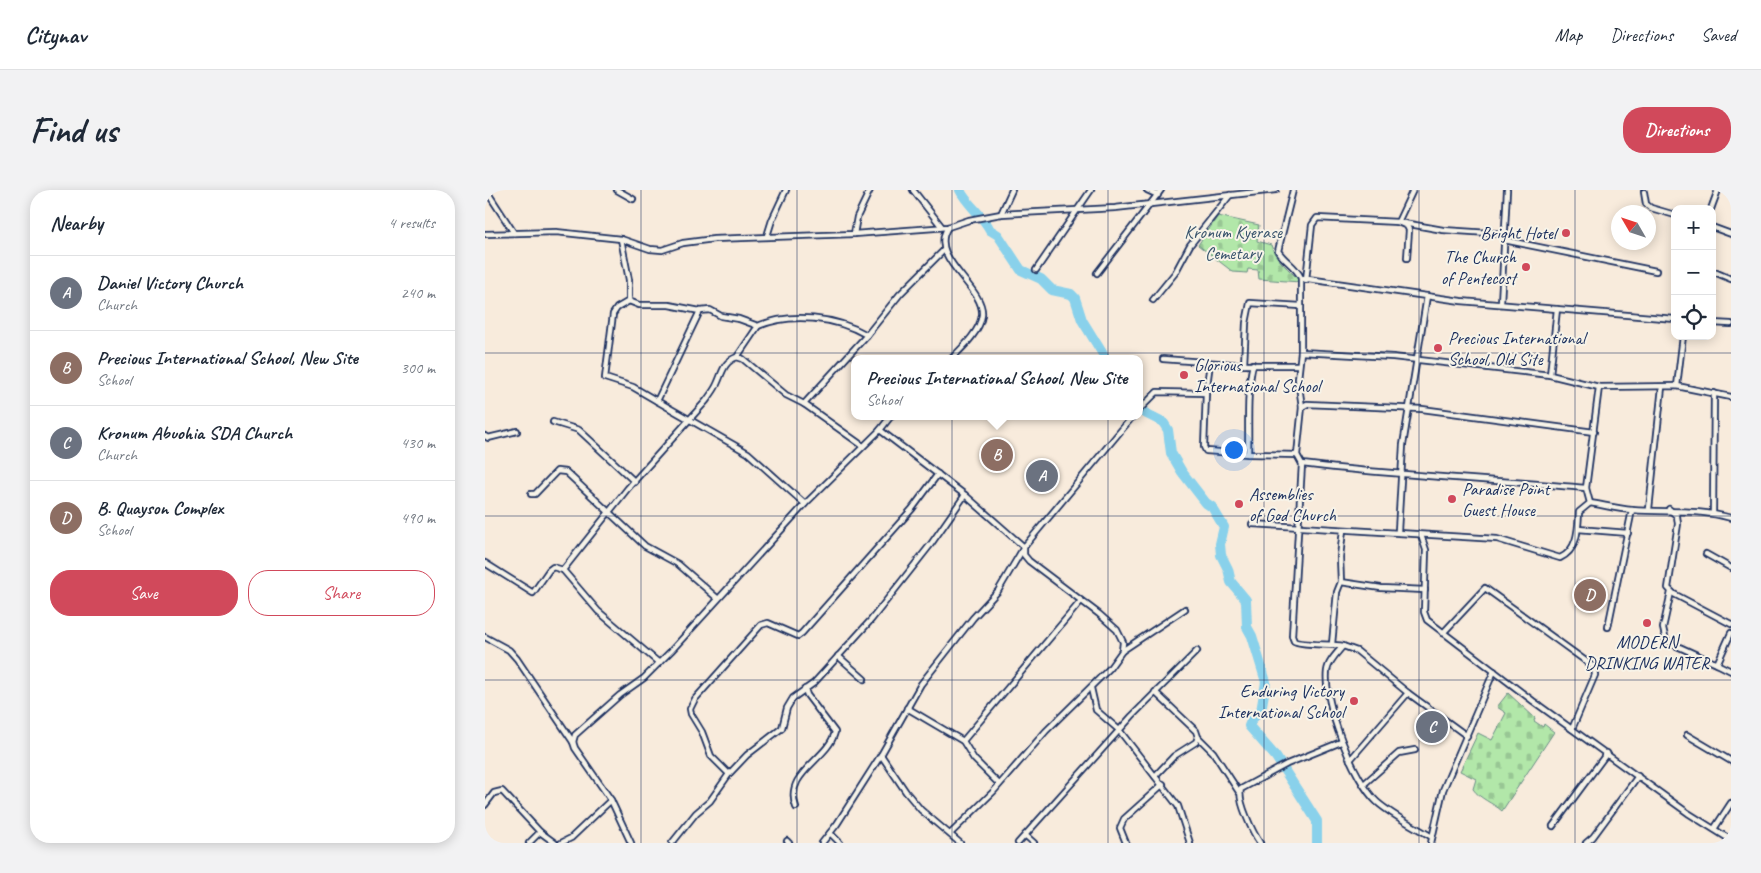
<!DOCTYPE html>
<meta charset="utf-8">
<style>
body{margin:0;font-family:Caveat,sans-serif;background:#f2f2f3;color:#1f2937}
.controls{position:absolute;right:15px;top:15px;display:grid;overflow:hidden;border-radius:10px;box-shadow:0 2px 12px #0003}
.controls button{width:45px;height:45px;display:grid;place-items:center;padding:0;border:0;border-bottom:1px solid #e0e1e3;background:#fff;color:#1f2937;font:25px sans-serif}
.compass{position:absolute;left:1126px;top:15px;width:45px;height:45px;border-radius:50%;background:#fff;box-shadow:0 2px 12px #0003;rotate:309deg}
.you{position:absolute;left:748px;top:259px;width:18px;height:18px;margin:-12px;border:4px solid #fff;border-radius:50%;background:#1a73e8;box-shadow:0 0 0 8px #1a73e833}
.badge{display:grid;place-items:center;width:32px;height:32px;border-radius:50%;background:#d1495b;color:#fff;font-size:16px;font-weight:700}
.pin{position:absolute;translate:-50% -50%;border:2px solid #fff;box-shadow:0 1px 5px #0006}
.popup{position:absolute;left:366px;top:165px;width:292px;height:65px;box-sizing:border-box;display:grid;place-content:center;border-radius:10px;background:#fff;filter:drop-shadow(0 1px 4px #0005);font-size:16px;white-space:nowrap;color:#747a83}
.popup b{font-size:19px;color:#1f2937}
.popup::after{content:'';position:absolute;left:50%;top:100%;margin-left:-10px;border:10px solid transparent;border-top-color:#fff}
.list{margin:0;padding:0;list-style:none}
h2{display:flex;justify-content:space-between;align-items:center;height:65px;margin:0;padding:0 20px;font-size:21px}
h2 small{font-size:16px;font-weight:400;color:#747a83}
.list li{display:grid;grid-template-columns:32px 1fr auto;gap:15px;align-items:center;box-sizing:border-box;height:75px;padding:0 20px;border-top:1px solid #e0e1e3}
.list b{display:block;font-size:19px;white-space:nowrap}
.list p{margin:0;font-size:16px;white-space:nowrap;color:#747a83}
.list em{font-size:16px;font-style:normal;color:#747a83}
.actions{display:flex;gap:10px;padding:15px 20px}
.actions a{flex:1;padding:11px 0;border:1px solid #d1495b;border-radius:20px;text-align:center;font-size:18px;color:#d1495b}
.actions .main{background:#d1495b;color:#fff}
.icon{flex:none;width:28px;height:28px;fill:none;stroke:currentColor;stroke-width:2;stroke-linecap:round;stroke-linejoin:round}
.map{position:relative;flex:none;width:1246px;height:653px;overflow:hidden;border-radius:20px}
header{display:flex;align-items:center;gap:30px;box-sizing:border-box;height:70px;padding:0 25px;background:#fff;border-bottom:1px solid #e0e1e3}
header strong{font-size:24px}
nav{display:flex;gap:28px;margin-inline-start:auto;font-size:18px}
.intro{display:flex;align-items:center;justify-content:space-between;box-sizing:border-box;height:120px;padding:0 30px}
h1{margin:0;font-size:35px}
.button{padding:12px 22px;border-radius:20px;background:#d1495b;color:#fff;font-size:18px;font-weight:700}
main{display:flex;gap:30px;padding:0 30px}
aside{flex:1;background:#fff;border-radius:20px;box-shadow:0 2px 12px #0003}
.map>svg:first-child{display:block}
.cemetery{fill:url(#cemetery-stones);stroke:#668b84}
.lines{fill:none;stroke-linecap:round;stroke-linejoin:round}
.river{stroke:#89d1eb;stroke-width:10}
.street-casing{stroke:#1b2f5e;stroke-width:8}
.street{stroke:#f7f3e8;stroke-width:4.5}
.grid{fill:none;stroke:#1b2f5e;stroke-width:1;stroke-opacity:0.55}
.poi-dot{fill:#d1495b;stroke:#f7f3e8;stroke-width:2}
.labels{text-anchor:middle;stroke-width:4;stroke-linejoin:round;paint-order:stroke}
.park-label{font-size:18px;fill:#39546d;stroke:#f7f3e8}
.poi-label{font-size:18px;fill:#1b2f5e;stroke:#f7f3e8;text-anchor:start}
</style>
<header>
<strong>Citynav</strong>
<nav><a>Map</a><a>Directions</a><a>Saved</a></nav>
</header>
<div class="intro"><h1>Find us</h1><a class="button">Directions</a></div>
<main>
<aside>
<h2>Nearby<small>4 results</small></h2>
<ul class="list">
<li><span class="badge" style="background:#6b7280">A</span><div><b>Daniel Victory Church</b><p>Church</p></div><em>240 m</em></li>
<li><span class="badge" style="background:#8d6e63">B</span><div><b>Precious International School, New Site</b><p>School</p></div><em>300 m</em></li>
<li><span class="badge" style="background:#6b7280">C</span><div><b>Kronum Abuohia SDA Church</b><p>Church</p></div><em>430 m</em></li>
<li><span class="badge" style="background:#8d6e63">D</span><div><b>B. Quayson Complex</b><p>School</p></div><em>490 m</em></li>
</ul>
<div class="actions"><a class="main">Save</a><a>Share</a></div>
</aside>
<div class="map">
<svg width="1246" height="653" viewBox="0 0 1246 653">
<defs>
<pattern id="cemetery-stones" width="16" height="16" patternUnits="userSpaceOnUse" patternTransform="scale(1.25)"><rect width="16" height="16" fill="#b2e7a9"/><path d="M2 7V4a2 2 0 0 1 4 0v3zM10 15v-3a2 2 0 0 1 4 0v3z" fill="#98c694"/></pattern>
</defs>
<rect width="100%" height="100%" fill="#f8ebdc"/>
<filter id="ink" filterUnits="userSpaceOnUse"><feTurbulence type="fractalNoise" baseFrequency=".02" numOctaves="2"/><feDisplacementMap in="SourceGraphic" scale="10" xChannelSelector="R" yChannelSelector="G"/><feConvolveMatrix kernelMatrix="1 2 1 2 8 2 1 2 1" color-interpolation-filters="sRGB"/></filter>
<g filter="url(#ink)">
<g class="cemetery">
<path d="M 733,26 L 774,35 L 772,51 L 786,55 C 790,70 805,79 815,92 L 774,89 L 773,80 L 763,79 L 762,83 L 748,82 L 713,55 Z"/>
<path d="M 1023,503 L 1050,528 L 1049,531 L 1058,537 L 1059,534 L 1069,542 L 1017,621 C 1008,613 995,609 988,599 L 991,589 L 975,581 L 993,543 L 1007,550 L 1021,523 L 1012,517 Z"/>
</g>
<g class="lines">
<g class="river">
<path d="M 475,0 C 482,15 498,25 505,40 L 513,45 L 536,80 L 556,89 L 567,100 L 586,104 L 590,108 L 597,130 L 621,169"/>
<path d="M 654,220 L 678,232 L 683,240 L 686,263 L 697,282 L 721,313 L 727,317 L 739,337 L 735,354 L 736,365 L 743,379 L 746,392 L 761,410 L 762,437 L 767,446 L 781,492 L 776,521 L 767,529 L 764,536 L 791,567 L 832,631 L 832,653"/>
</g>
<g class="street-casing">
<g id="street">
<path d="M 1,0 L 29,43"/>
<path d="M 132,0 L 148,9"/>
<path d="M 428,0 L 457,37"/>
<path d="M 662,0 L 673,5"/>
<path d="M 808,0 L 793,61 C 800,72 811,76 816,88 L 816,162 L 813,189 L 817,217 L 812,265 L 817,274 L 807,446 L 809,451 C 814,455 848,454 858,456"/>
<path d="M 1159,2 L 1161,14 L 1166,18 L 1190,25"/>
<path d="M 1226,19 L 1233,0"/>
<path d="M 516,24 L 527,0"/>
<path d="M 463,37 C 442,68 500,97 497,125 C 495,142 477,158 466,169"/>
<path d="M 1227,37 L 1246,44"/>
<path d="M 0,44 L 71,42 L 136,49 L 165,59 L 177,60 L 198,53 L 229,49 L 369,44 L 463,37 L 484,30 L 516,24 L 630,18 L 791,0"/>
<path d="M 369,44 L 372,27 L 385,0"/>
<path d="M 282,46 L 287,30 L 301,0"/>
<path d="M 1019,50 L 1171,81"/>
<path d="M 922,68 L 924,40 L 922,36 L 913,32 L 928,0"/>
<path d="M 551,80 L 606,0"/>
<path d="M 1227,81 L 1246,89"/>
<path d="M 612,83 L 676,0"/>
<path d="M 816,88 L 976,111 L 1190,129"/>
<path d="M 821,90 L 827,35 L 832,28 L 913,32 L 958,40 L 1019,44"/>
<path d="M 668,110 L 690,83 L 705,55 L 745,5"/>
<path d="M 144,111 L 132,118 L 128,124 L 120,188 L 148,197 L 172,211"/>
<path d="M 1016,113 L 1022,0"/>
<path d="M 215,121 L 172,211 L 263,263 L 320,314"/>
<path d="M 1227,133 L 1246,134"/>
<path d="M 273,136 C 306,122 351,127 382,145"/>
<path d="M 816,162 L 908,167 L 1065,185 L 1114,197 L 1192,196 L 1246,207"/>
<path d="M 252,167 L 258,169 L 301,205 L 319,214 L 378,256"/>
<path d="M 678,169 L 759,175 L 814,175"/>
<path d="M 725,173 L 721,203 L 719,257 L 721,261 L 763,264 L 812,265"/>
<path d="M 759,175 L 761,133 L 765,113 L 816,116"/>
<path d="M 1065,185 L 1072,119"/>
<path d="M 1192,196 L 1198,146"/>
<path d="M 319,214 L 382,145 L 415,104 L 459,60"/>
<path d="M 817,217 L 822,214 L 937,219 L 1109,242"/>
<path d="M 654,220 L 672,202 L 721,203"/>
<path d="M 406,226 L 395,240 L 480,305 L 539,357 L 539,365 L 544,371 L 614,424 L 632,440 L 638,452 L 637,461 L 624,479 L 561,541 L 508,602 L 465,644"/>
<path d="M 68,232 L 94,240 L 150,292"/>
<path d="M 0,246 L 3,248 L 32,241"/>
<path d="M 763,264 C 764,234 761,204 768,174"/>
<path d="M 817,274 C 911,286 1006,289 1101,298"/>
<path d="M 46,304 L 50,304 L 72,281 L 81,282 L 160,356 L 193,374 L 232,408"/>
<path d="M 1105,313 C 1118,315 1133,319 1147,320 C 1181,323 1212,318 1246,328"/>
<path d="M 1164,319 L 1177,197"/>
<path d="M 1184,319 L 1192,326 L 1193,334 L 1183,398 L 1189,404 L 1246,434"/>
<path d="M 1228,323 L 1229,203"/>
<path d="M 767,334 L 1012,349 L 1075,368 C 1093,360 1093,339 1094,322 L 1105,313 L 1101,298 L 1114,197"/>
<path d="M 1093,339 L 1143,343"/>
<path d="M 858,340 L 855,367 L 856,392 L 896,398 L 940,400"/>
<path d="M 913,341 L 918,255 L 942,106"/>
<path d="M 936,345 L 941,360 L 939,422 L 942,430 L 1048,511 L 1203,623 L 1246,650"/>
<path d="M 1221,364 L 1246,378"/>
<path d="M 0,373 L 48,403 L 64,380 L 68,377 L 78,380 L 113,421 L 174,473"/>
<path d="M 78,380 L 143,298 L 221,211 C 224,207 227,203 230,198 C 237,186 237,172 252,167 L 273,136 L 254,129 L 236,126 L 225,120 L 215,121 L 184,115 L 154,115 L 144,111 L 144,90 L 136,49"/>
<path d="M 1186,402 L 1178,438 L 1181,451 L 1232,474 L 1246,443"/>
<path d="M 1123,437 L 1147,320"/>
<path d="M 958,443 L 1000,398 L 1109,477 L 1110,485 L 1087,539"/>
<path d="M 0,447 L 24,460 L 32,469 L 88,552"/>
<path d="M 847,454 L 852,402 L 856,392"/>
<path d="M 637,461 L 700,419"/>
<path d="M 353,466 L 379,489"/>
<path d="M 1232,474 L 1246,481"/>
<path d="M 606,498 L 611,520 L 634,540 L 693,616 L 705,653"/>
<path d="M 422,518 L 478,551 L 489,569 L 514,594"/>
<path d="M 1202,545 L 1246,571"/>
<path d="M 713,547 L 728,562 L 754,602"/>
<path d="M 478,551 L 596,411"/>
<path d="M 396,565 L 421,602 L 436,620 L 475,653"/>
<path d="M 865,570 L 923,503"/>
<path d="M 244,584 L 226,566 L 217,542 L 206,524 L 205,519 L 210,509 L 276,435 L 283,433 L 313,446 L 317,443 L 427,319 L 453,284"/>
<path d="M 670,586 L 689,566 L 711,552 L 713,547 L 711,541 L 670,502"/>
<path d="M 879,594 L 914,563 L 930,560"/>
<path d="M 0,615 L 9,603 L 17,601 L 55,642"/>
<path d="M 311,617 C 298,583 343,570 350,542 L 322,505 L 320,499"/>
<path d="M 1068,636 L 1122,563"/>
<path d="M 1229,639 L 1246,613"/>
<path d="M 345,643 L 355,653"/>
<path d="M 540,645 L 549,653"/>
<path d="M 947,647 C 929,636 908,626 892,612 C 869,591 838,513 842,481 C 843,472 852,463 858,456 L 872,461 L 923,503 L 982,546"/>
<path d="M 302,651 L 304,653"/>
<path d="M 44,653 L 55,642 L 70,653"/>
<path d="M 76,653 L 86,648 L 126,610"/>
<path d="M 146,653 L 126,610 L 90,558 L 88,552 L 90,545 L 135,505 L 159,488 L 186,461 L 320,314 L 395,240"/>
<path d="M 187,653 L 211,623 L 225,611 L 244,584 L 262,565 L 297,538 L 302,518 L 308,508 L 329,493 L 386,430 L 446,354 L 480,305"/>
<path d="M 337,653 L 352,634 L 396,565 L 436,494 L 488,428 L 513,401 L 539,357 L 648,226"/>
<path d="M 533,653 L 647,526 L 712,461"/>
<path d="M 641,653 L 635,638 L 639,629 L 678,594"/>
<path d="M 775,653 C 768,643 752,610 756,599 L 802,574 L 856,552"/>
<path d="M 946,653 L 958,600 L 1009,481"/>
<path d="M 1101,653 L 1108,647 L 1153,586"/>
</g>
</g>
<use href="#street" class="street"/>
</g>
</g>
<path class="grid" d="M 156,0 L 156,653M 312,0 L 312,653M 467,0 L 467,653M 623,0 L 623,653M 779,0 L 779,653M 934,0 L 934,653M 1090,0 L 1090,653M 0,163 L 1246,163M 0,326 L 1246,326M 0,490 L 1246,490"/>
<g class="poi-dot">
<circle cx="1081" cy="43" r="5"/>
<circle cx="1041" cy="77" r="5"/>
<circle cx="953" cy="158" r="5"/>
<circle cx="699" cy="185" r="5"/>
<circle cx="967" cy="309" r="5"/>
<circle cx="754" cy="314" r="5"/>
<circle cx="1162" cy="433" r="5"/>
<circle cx="869" cy="511" r="5"/>
</g>
<g class="labels">
<g class="park-label">
<text x="748" y="48">Kronum Kyerase<tspan x="748" dy="21">Cemetary</tspan></text>
</g>
<g class="poi-label">
<text x="1071" y="49" text-anchor="end">Bright Hotel</text>
<text x="1031" y="73" text-anchor="end">The Church<tspan x="1031" dy="21">of Pentecost</tspan></text>
<text x="963" y="154">Precious International<tspan x="963" dy="21">School, Old Site</tspan></text>
<text x="709" y="181">Glorious<tspan x="709" dy="21">International School</tspan></text>
<text x="977" y="305">Paradise Point<tspan x="977" dy="21">Guest House</tspan></text>
<text x="764" y="310">Assemblies<tspan x="764" dy="21">of God Church</tspan></text>
<text x="1162" y="458" text-anchor="middle">MODERN<tspan x="1162" dy="21">DRINKING WATER</tspan></text>
<text x="859" y="507" text-anchor="end">Enduring Victory<tspan x="859" dy="21">International School</tspan></text>
</g>
</g>
</svg>
<div class="controls">
<button>+</button>
<button>−</button>
<button><svg class="icon" aria-label="locate" viewBox="0 0 24 24"><circle cx="12" cy="12" r="6"/><path d="M12 2v4M12 18v4M2 12h4M18 12h4"/></svg></button>
</div>
<svg class="compass" viewBox="-18 -18 36 36"><path d="M0-13l5 13h-10z" fill="#e53935"/><path d="M0 13l5-13h-10z" fill="#747a83"/></svg>
<div class="you"></div>
<div class="pin badge" style="left:557px;top:286px;background:#6b7280">A</div>
<div class="pin badge" style="left:512px;top:265px;background:#8d6e63">B</div>
<div class="popup"><b>Precious International School, New Site</b>School</div>
<div class="pin badge" style="left:947px;top:537px;background:#6b7280">C</div>
<div class="pin badge" style="left:1105px;top:405px;background:#8d6e63">D</div>
</div>
</main>
